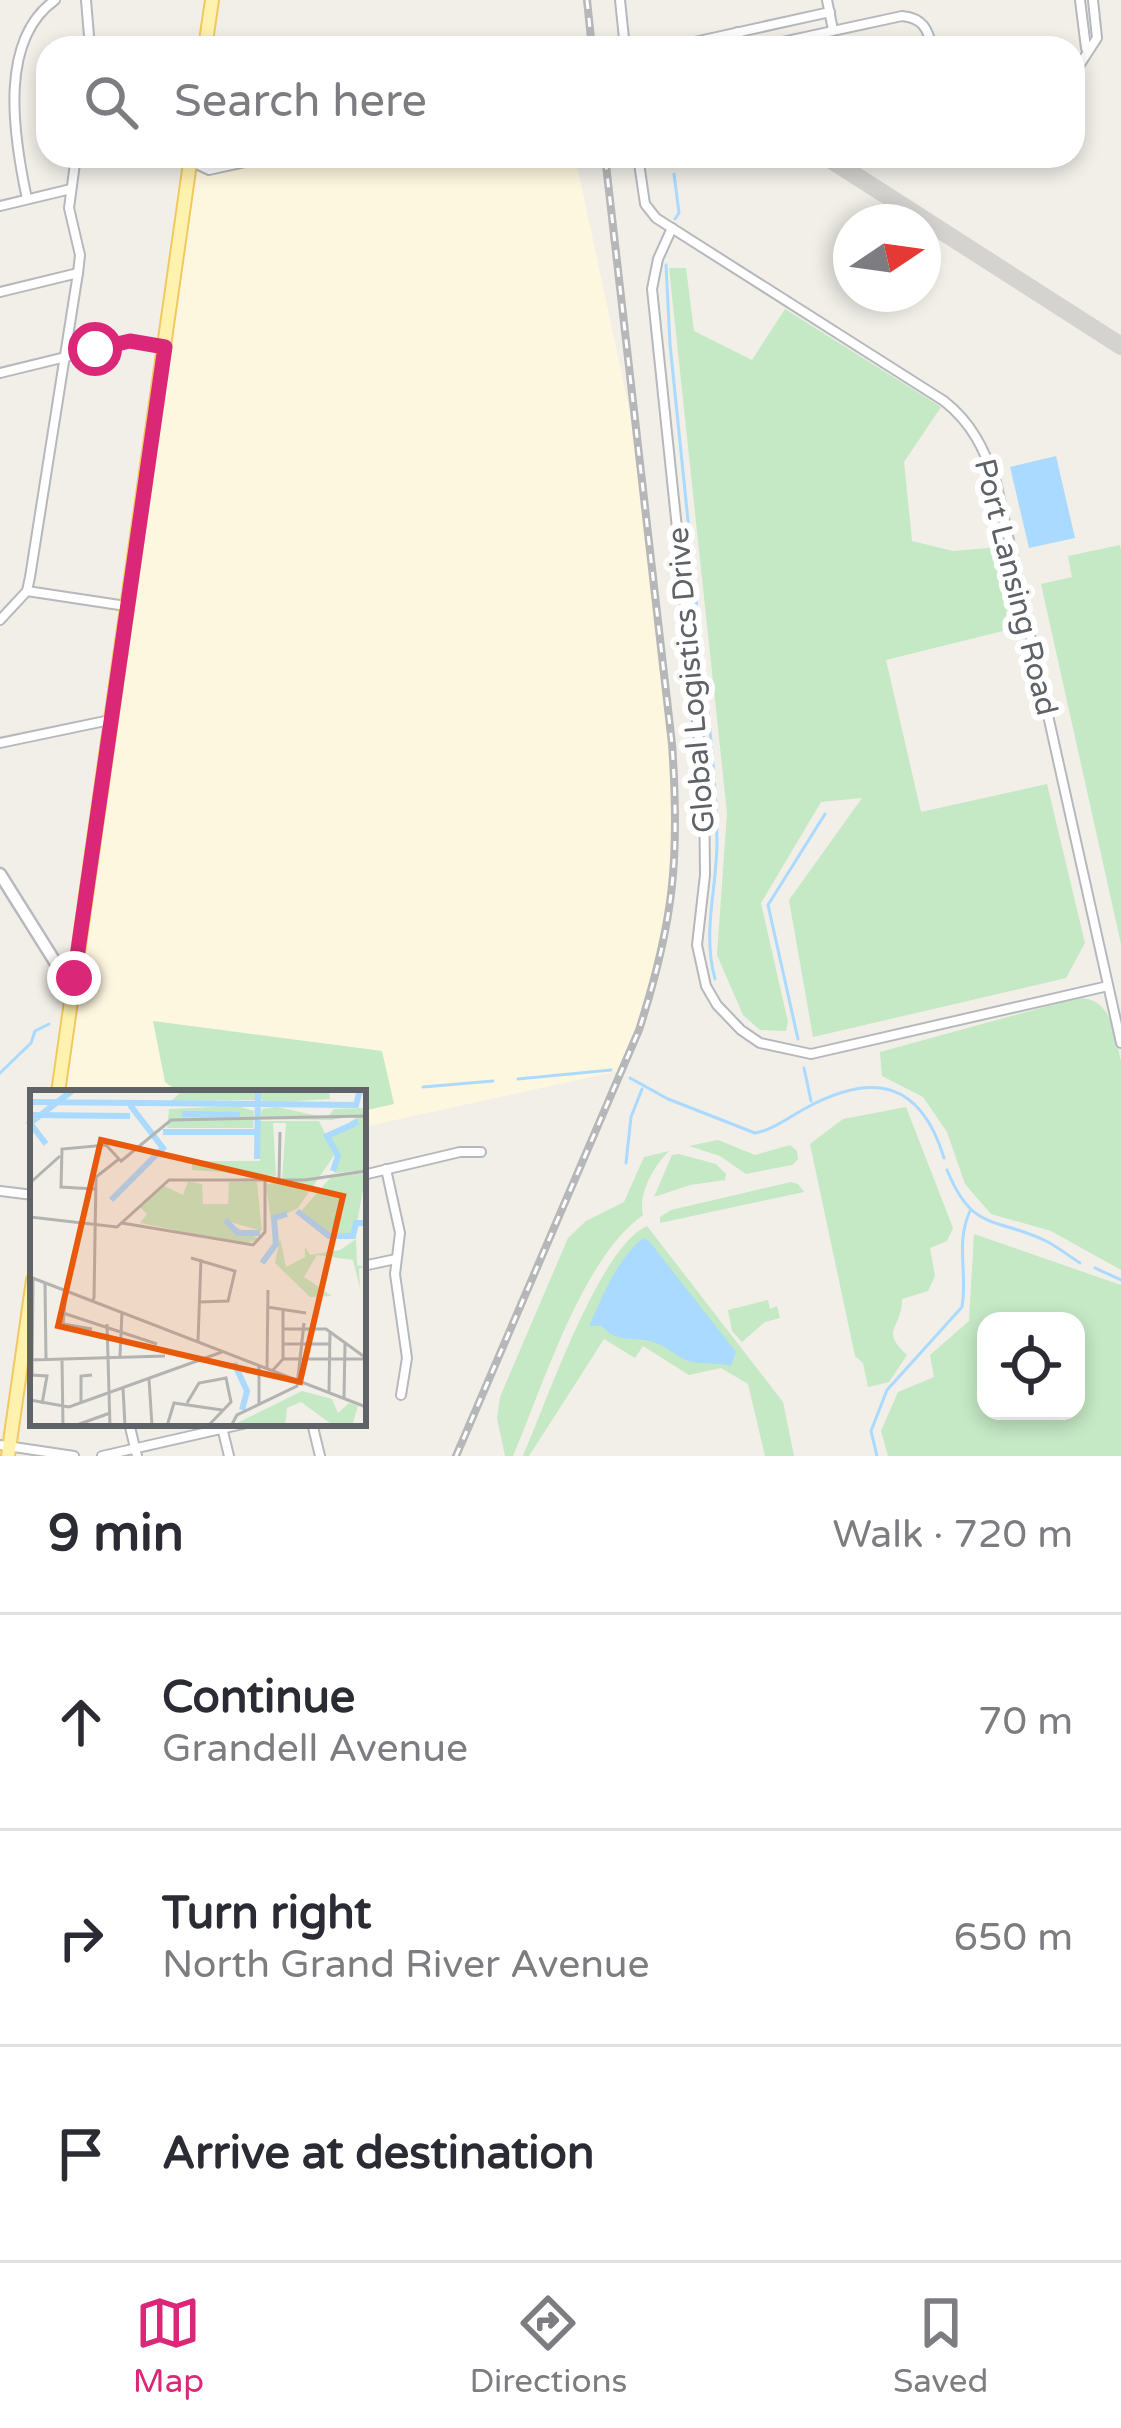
<!DOCTYPE html>
<meta charset="utf-8">
<style>
body{margin:0;font-family:"Varela Round",sans-serif;background:#f7f7f7;color:#2b2b33}
.controls{position:absolute;right:36px;bottom:36px;display:grid;overflow:hidden;border-radius:24px;box-shadow:0 6px 18px #0003}
.controls button{width:108px;height:108px;display:grid;place-items:center;padding:0;border:0;border-bottom:3px solid #e1e1e2;background:#fff;color:#2b2b33;font:60px sans-serif}
.compass{position:absolute;left:833px;top:204px;width:108px;height:108px;border-radius:50%;background:#fff;box-shadow:0 6px 18px #0003;rotate:77deg}
.stop{position:absolute;width:36px;height:36px;margin:-27px;border:9px solid #db2777;border-radius:50%;background:#fff}
.stop.end{background:#db2777;border-color:#fff;box-shadow:0 3px 12px #0008}
.list{margin:0;padding:0;list-style:none}
h2{display:flex;justify-content:space-between;align-items:center;height:156px;margin:0;padding:0 48px;font-size:51px}
h2 small{font-size:39px;font-weight:400;color:#7c7c81}
.list li{display:grid;grid-template-columns:78px 1fr auto;gap:36px;align-items:center;box-sizing:border-box;height:216px;padding:0 48px;border-top:3px solid #e1e1e2}
.list b{display:block;font-size:45px;white-space:nowrap}
.list p{margin:0;font-size:39px;white-space:nowrap;color:#7c7c81}
.list em{font-size:39px;font-style:normal;color:#7c7c81}
.icon{flex:none;width:66px;height:66px;fill:none;stroke:currentColor;stroke-width:2;stroke-linecap:round;stroke-linejoin:round}
.map{position:relative;flex:none;width:1121px;height:1456px;overflow:hidden}
.search{position:absolute;background:#fff;box-shadow:0 6px 18px #0003;left:36px;right:36px;top:36px;height:132px;display:flex;align-items:center;gap:30px;box-sizing:border-box;padding:0 42px;border-radius:36px;color:#7c7c81;font-size:45px}
.sheet{height:804px;background:#fff}
nav{display:flex;justify-content:space-around;align-items:center;box-sizing:border-box;height:168px;border-top:3px solid #e1e1e2;background:#fff;font-size:33px;color:#7c7c81}
nav a{display:grid;justify-items:center;gap:6px}
nav .on{color:#db2777}
.map>svg:first-child{display:block}
.commercial{fill:#fef7e0}
.green{fill:#c5e8c5;fill-rule:evenodd}
.water{fill:#aadaff}
.lines{fill:none;stroke-linecap:round;stroke-linejoin:round}
.stream{stroke:#aadaff;stroke-width:3}
.taxiway{stroke:#d4d3d0;stroke-width:18}
.street-casing{stroke:#b5b8bc;stroke-width:12}
.secondary-casing{stroke:#b6babf;stroke-width:15}
.primary-casing{stroke:#f2c960;stroke-width:16}
.street{stroke:#fff;stroke-width:8}
.secondary{stroke:#fff;stroke-width:10}
.primary{stroke:#fff2af;stroke-width:12}
.rail-casing{stroke:#b6b7b8;stroke-width:8}
.rail{stroke:#fff;stroke-width:3;stroke-dasharray:9;stroke-linecap:butt}
.route{stroke:#db2777;stroke-width:15}
.labels{text-anchor:middle;stroke-width:12;stroke-linejoin:round;paint-order:stroke}
.street-label{font-size:30px;fill:#5f6368;stroke:#fff}
.inset-river{fill:none;stroke:#aadaff;stroke-width:6}
.inset-road{fill:none;stroke:#b3b3b1;stroke-width:3}
.view{fill:#e8590c;fill-opacity:0.15;stroke:#e8590c;stroke-width:6}
.inset-edge{fill:none;stroke:#5f6368;stroke-width:6}
</style>
<div class="map">
<svg width="1121" height="1456" viewBox="0 0 1121 1456">
<rect width="100%" height="100%" fill="#f1efe8"/>
<path class="commercial" d="M 220,156 L 575,156 L 638,450 L 672,744 L 678,826 L 670,921 L 648,1001 L 623,1070 L 363,1127 L 363,1093 L 65,1093 L 190,162 Z"/>
<g class="green">
<path d="M 669,268 L 686,268 L 694,331 L 752,360 L 785,309 L 941,407 L 904,462 L 912,541 L 953,551 L 1000,547 L 1018,612 L 1016,624 L 1003,631 L 886,660 L 921,812 L 1047,784 L 1085,943 L 1066,978 L 813,1037 L 789,900 L 862,798 L 821,802 L 761,903 L 788,1022 L 786,1031 L 760,1030 L 743,1015 L 717,955 L 727,813 Z"/>
<path d="M 1120,545 L 1121,550 L 1121,944 L 1041,584 L 1072,577 L 1068,556 Z"/>
<path d="M 1077,998 C 1112,997 1114,1033 1121,1061 L 1121,1270 L 1051,1231 L 991,1214 L 965,1184 L 947,1132 L 923,1097 L 882,1076 L 880,1052 Z"/>
<path d="M 153,1021 L 382,1051 L 394,1104 L 363,1111 L 363,1093 L 180,1093 L 165,1082 Z"/>
<path d="M 906,1107 L 953,1228 L 947,1241 L 930,1248 L 935,1276 L 928,1291 L 902,1299 C 902,1330 879,1329 907,1355 L 889,1382 L 868,1387 L 863,1363 L 855,1356 L 810,1144 L 843,1119 Z"/>
<path d="M 718,1140 L 755,1155 L 790,1145 L 797,1151 L 798,1159 L 792,1165 L 746,1174 L 720,1156 L 689,1146 Z"/>
<path d="M 669,1151 C 654,1166 638,1193 643,1215 C 582,1258 543,1386 513,1456 L 505,1456 L 497,1418 L 500,1397 L 568,1238 L 586,1221 L 624,1202 L 644,1157 Z"/>
<path d="M 679,1154 L 716,1164 L 726,1174 L 725,1180 L 690,1185 L 654,1197 L 672,1155 Z"/>
<path d="M 791,1182 L 798,1184 L 804,1192 L 660,1223 L 660,1217 L 671,1210 Z"/>
<path d="M 647,1226 L 783,1402 L 794,1456 L 765,1456 L 748,1384 L 721,1368 L 689,1375 L 643,1346 L 635,1358 L 604,1339 L 529,1456 L 523,1456 C 546,1404 599,1247 647,1226 Z"/>
<path d="M 974,1234 L 1121,1285 L 1121,1456 L 888,1456 L 881,1431 L 898,1392 L 934,1377 L 930,1355 L 969,1321 ZM 986,1321 L 1076,1321 L 1076,1411 L 986,1411 Z"/>
<path d="M 768,1300 L 770,1309 L 777,1306 L 780,1318 L 765,1322 L 742,1342 L 732,1331 L 728,1310 Z"/>
</g>
<g class="water">
<path d="M 1056,456 L 1075,538 L 1029,548 L 1010,467 Z"/>
<path d="M 643,1238 L 649,1241 L 736,1352 L 731,1366 C 716,1362 703,1365 692,1362 C 679,1359 668,1347 656,1343 C 636,1335 617,1345 602,1326 L 589,1326 C 604,1294 615,1262 643,1238 Z"/>
</g>
<g class="lines">
<g class="stream">
<path d="M 674,174 L 679,213 L 675,219"/>
<path d="M 666,265 L 670,344 L 697,609"/>
<path d="M 699,627 C 706,698 716,769 717,841 C 717,889 702,932 715,979"/>
<path d="M 798,1039 L 768,905 L 825,814"/>
<path d="M 804,1068 L 811,1101"/>
<path d="M 0,1073 L 31,1043 L 35,1031 L 49,1024"/>
<path d="M 630,1078 L 668,1099 L 755,1133 C 773,1130 789,1117 806,1108 C 874,1071 921,1082 944,1158"/>
<path d="M 518,1079 L 611,1070"/>
<path d="M 423,1087 L 493,1081"/>
<path d="M 626,1163 L 631,1117 L 642,1089"/>
<path d="M 947,1170 C 973,1233 994,1216 1046,1241 C 1058,1247 1069,1256 1080,1263"/>
<path d="M 1095,1268 L 1121,1280"/>
<path d="M 877,1456 L 871,1431 L 887,1390 L 962,1307 C 968,1273 955,1244 970,1211"/>
</g>
<path class="taxiway" d="M 825,156 L 1121,346"/>
<g class="street-casing">
<g id="street">
<path d="M 86,0 L 90,48"/>
<path d="M 620,0 L 625,48"/>
<path d="M 827,0 L 833,30"/>
<path d="M 1080,0 L 1086,48"/>
<path d="M 738,32 L 741,48"/>
<path d="M 667,48 L 830,12"/>
<path d="M 754,48 L 902,16 C 923,18 928,29 932,48"/>
<path d="M 1073,75 L 1097,38 L 1093,0"/>
<path d="M 638,156 L 645,204 L 656,218 L 944,401 C 972,423 984,449 996,482 L 1121,1043"/>
<path d="M 192,162 L 209,170 L 272,156"/>
<path d="M 27,199 C 12,129 0,39 55,0"/>
<path d="M 0,206 L 71,189"/>
<path d="M 672,228 L 658,259 L 652,289 L 704,787 L 705,875 L 697,945 L 706,986 L 717,1005 L 741,1030 L 760,1043 L 811,1054 L 1108,986"/>
<path d="M 0,292 L 78,273"/>
<path d="M 0,373 L 131,341 L 165,347"/>
<path d="M 27,591 L 126,606"/>
<path d="M 0,620 L 27,591 L 30,577 L 78,273 L 80,255 L 69,208 L 76,156"/>
<path d="M 0,743 L 110,720"/>
<path d="M 386,1169 L 400,1233 L 395,1274 L 407,1358 L 401,1395"/>
<path d="M 363,1175 L 460,1152 L 481,1152"/>
<path d="M 0,1191 L 33,1195"/>
<path d="M 363,1266 L 396,1259"/>
<path d="M 129,1423 L 137,1456"/>
<path d="M 221,1423 L 229,1456"/>
<path d="M 312,1423 L 320,1456"/>
<path d="M 0,1445 L 74,1456"/>
<path d="M 102,1456 L 247,1423"/>
</g>
</g>
<g class="secondary-casing">
<path id="secondary" d="M 0,874 L 57,965 L 74,978"/>
</g>
<g class="primary-casing">
<g id="primary">
<path d="M 205,48 L 212,0"/>
<path d="M 58,1093 L 191,156"/>
<path d="M 8,1456 L 33,1280"/>
</g>
</g>
<use href="#street" class="street"/>
<use href="#secondary" class="secondary"/>
<use href="#primary" class="primary"/>
<g class="rail-casing">
<g id="rail">
<path d="M 587,0 L 592,48"/>
<path d="M 456,1456 L 639,1030 C 674,921 680,858 672,744 L 605,156"/>
</g>
</g>
<use href="#rail" class="rail"/>
</g>
<g class="lines">
<path class="route" d="M 74,978 L 165,347 L 130,341 L 95,349"/>
</g>
<g class="labels">
<g class="street-label">
<text transform="translate(1016 587) rotate(76)" y="10">Port Lansing Road</text>
<text transform="translate(691 680) rotate(-95)" y="10">Global Logistics Drive</text>
</g>
</g>
<g transform="translate(30 1090)">
<rect width="336" height="336" fill="#f1efe8"/>
<path d="M 153,0 L 226,0 L 226,10 L 141,11 ZM 230,0 L 299,0 L 300,9 L 232,13 ZM 336,0 L 336,80 L 304,83 L 309,67 L 298,47 L 330,25 L 301,30 L 230,29 L 232,19 L 247,17 L 297,28 L 304,19 L 333,18 ZM 207,16 L 224,21 L 223,38 L 137,38 L 139,19 ZM 230,31 L 289,31 L 305,64 L 268,118 L 241,131 L 236,95 L 252,90 L 256,33 L 243,33 L 246,86 L 162,80 L 162,71 L 230,71 ZM 336,83 L 325,144 L 300,144 L 271,121 L 301,87 ZM 158,91 L 172,94 L 173,114 L 198,114 L 199,92 L 227,92 L 232,141 L 193,130 L 229,149 L 215,154 L 110,133 L 117,124 L 110,117 L 132,95 L 153,105 ZM 250,148 L 256,177 L 275,167 L 275,157 L 280,165 L 310,160 L 326,149 L 327,175 L 336,177 L 329,179 L 330,198 L 323,170 L 287,165 L 274,187 L 302,206 L 280,207 L 245,173 ZM 272,301 L 302,309 L 308,323 L 319,313 L 328,316 L 322,336 L 304,336 L 271,312 L 257,318 L 255,336 L 201,336 Z" fill="#c5e8c5"/>
<path class="inset-river" d="M 0,12 L 326,15 L 330,0M 152,24 L 210,25M 0,25 L 100,26M 133,42 L 227,42M 16,54 L 0,33 L 43,0M 227,69 L 228,0M 303,81 L 308,66 L 297,46 L 328,32M 81,110 L 133,58 L 100,15M 267,121 L 299,146 L 323,146 L 326,133 L 335,133M 195,130 L 208,143 L 230,143M 232,173 L 246,154 L 244,128 L 257,124M 204,273 L 217,301 L 212,320"/>
<path class="inset-road" d="M 90,72 L 141,30 L 336,26M 249,90 L 250,42M 0,93 L 30,66M 0,127 L 87,137 L 139,90 L 275,90 L 336,81M 92,133 L 223,155 L 235,142 L 235,90M 161,168 L 205,181 L 198,211 L 169,212M 0,187 L 336,317M 15,193 L 16,270M 36,202 L 33,234 L 62,239M 62,211 L 64,208 L 66,87 L 89,69 L 76,55 L 32,59 L 31,97 L 65,99M 237,217 L 276,223M 30,222 L 127,254M 77,234 L 80,336M 253,239 L 296,239 L 336,268M 168,251 L 171,169M 253,254 L 300,254M 90,266 L 92,222M 32,269 L 33,336M 253,269 L 335,269M 0,270 L 135,266M 229,275 L 229,314M 237,278 L 238,200M 243,280 L 253,269 L 253,219M 0,285 L 17,286 L 12,314M 2,285 L 3,188M 119,289 L 122,336M 93,298 L 95,336M 299,302 L 300,241M 314,308 L 315,253M 0,310 L 39,317 L 192,262M 51,313 L 51,286 L 62,285M 157,313 L 169,293 L 196,288 L 201,312 L 178,336M 44,336 L 80,323M 137,336 L 144,313 L 192,320M 201,336 L 207,325 L 267,296 L 274,233"/>
<path class="view" d="M 71,50 L 313,106 L 270,292 L 28,236 Z"/>
<rect width="336" height="336" class="inset-edge"/>
</g>
</svg>
<div class="controls">
<button><svg class="icon" aria-label="locate" viewBox="0 0 24 24"><circle cx="12" cy="12" r="6"/><path d="M12 2v4M12 18v4M2 12h4M18 12h4"/></svg></button>
</div>
<svg class="compass" viewBox="-18 -18 36 36"><path d="M0-13l5 13h-10z" fill="#e53935"/><path d="M0 13l5-13h-10z" fill="#7c7c81"/></svg>
<div class="stop" style="left:95px;top:349px"></div>
<div class="stop end" style="left:74px;top:978px"></div>
<div class="search"><svg class="icon" aria-label="search" viewBox="0 0 24 24"><circle cx="10" cy="10" r="6"/><path d="M15 15l6 6"/></svg>Search here</div>
</div>
<section class="sheet">
<h2>9 min<small>Walk · 720 m</small></h2>
<ul class="list">
<li><svg class="icon" aria-label="ahead" viewBox="0 0 24 24"><path d="M12 20V5M6 11l6-6 6 6"/></svg><div><b>Continue</b><p>Grandell Avenue</p></div><em>70 m</em></li>
<li><svg class="icon" aria-label="right" viewBox="0 0 24 24"><path d="M7 20v-9h11M14 6l5 5-5 5"/></svg><div><b>Turn right</b><p>North Grand River Avenue</p></div><em>650 m</em></li>
<li><svg class="icon" aria-label="arrive" viewBox="0 0 24 24"><path d="M6 21V4h12l-3 4 3 4H6"/></svg><div><b>Arrive at destination</b></div></li>
</ul>
</section>
<nav>
<a class="on"><svg class="icon" aria-label="map" viewBox="0 0 24 24"><path d="M3 6l6-2 6 2 6-2v14l-6 2-6-2-6 2zM9 4v14M15 6v14"/></svg>Map</a>
<a><svg class="icon" aria-label="directions" viewBox="0 0 24 24"><path d="M12 3l9 9-9 9-9-9zM9 14v-3h6M13 9l2 2-2 2"/></svg>Directions</a>
<a><svg class="icon" aria-label="saved" viewBox="0 0 24 24"><path d="M7 4h10v16l-5-4-5 4z"/></svg>Saved</a>
</nav>
